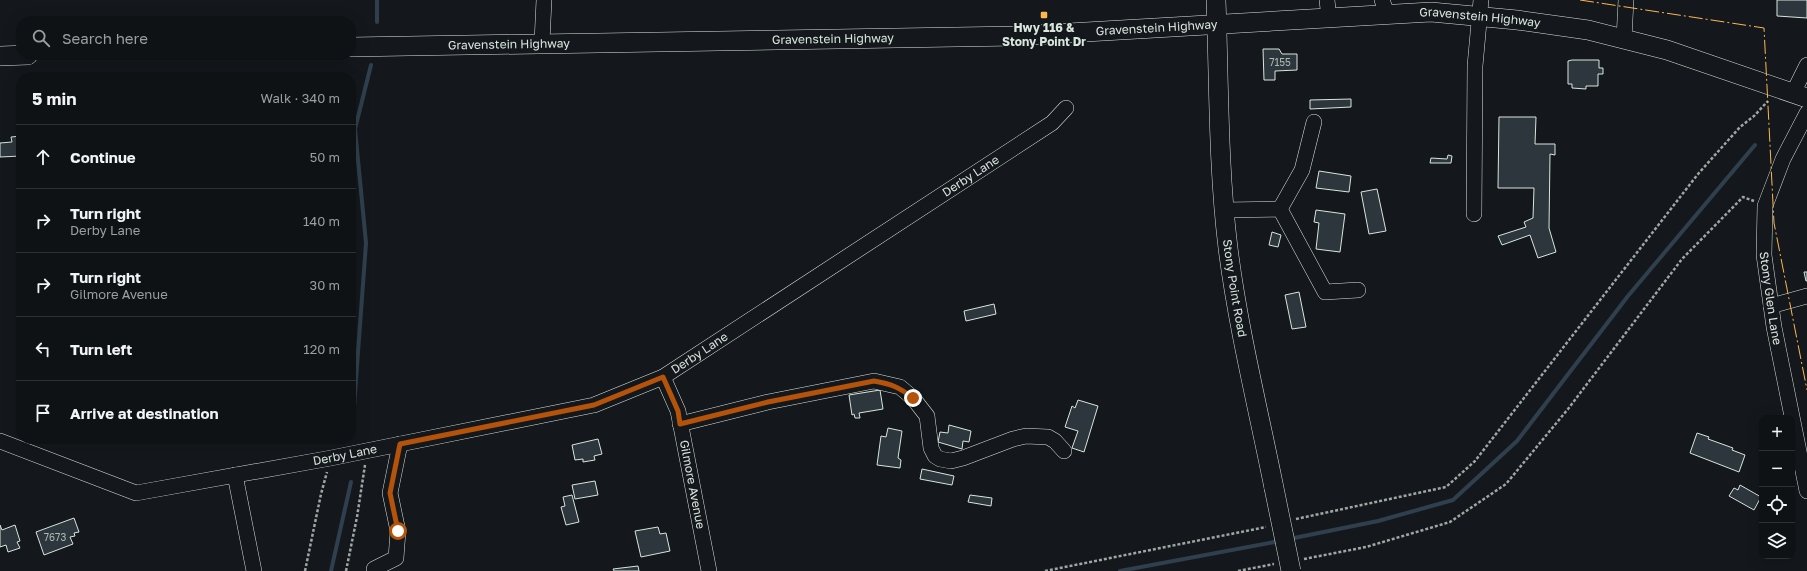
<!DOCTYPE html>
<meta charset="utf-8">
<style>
body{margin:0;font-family:"Golos Text",sans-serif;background:#181b1e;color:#f1f3f6}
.controls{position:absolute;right:12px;bottom:12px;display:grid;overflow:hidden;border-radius:8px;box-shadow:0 4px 16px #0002}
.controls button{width:36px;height:36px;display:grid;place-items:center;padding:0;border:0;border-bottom:1px solid #2f3234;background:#0f1215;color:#f1f3f6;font:20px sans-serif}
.stop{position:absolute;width:12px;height:12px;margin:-9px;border:3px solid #b45309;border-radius:50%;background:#fff}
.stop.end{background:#b45309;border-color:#fff;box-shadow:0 1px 4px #0008}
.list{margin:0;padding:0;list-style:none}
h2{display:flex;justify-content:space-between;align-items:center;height:52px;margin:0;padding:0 16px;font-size:17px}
h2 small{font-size:13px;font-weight:400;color:#9b9ea0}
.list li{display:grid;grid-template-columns:26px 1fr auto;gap:12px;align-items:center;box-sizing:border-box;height:64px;padding:0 16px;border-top:1px solid #2f3234}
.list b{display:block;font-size:15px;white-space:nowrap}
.list p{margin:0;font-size:13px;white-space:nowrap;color:#9b9ea0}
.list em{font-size:13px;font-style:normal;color:#9b9ea0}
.icon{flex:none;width:22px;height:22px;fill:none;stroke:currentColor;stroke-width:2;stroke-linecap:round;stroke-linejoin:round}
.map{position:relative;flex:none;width:1807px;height:571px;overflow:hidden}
.search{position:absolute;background:#0f1215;box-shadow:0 4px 16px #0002;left:16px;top:16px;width:340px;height:44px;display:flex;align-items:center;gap:10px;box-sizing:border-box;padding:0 14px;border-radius:16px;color:#9b9ea0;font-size:15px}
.panel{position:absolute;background:#0f1215;box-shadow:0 4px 16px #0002;left:16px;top:72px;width:340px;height:372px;border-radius:16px}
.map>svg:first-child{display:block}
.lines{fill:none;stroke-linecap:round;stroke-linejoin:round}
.stream{stroke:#2f3f4d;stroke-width:4}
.building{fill:#2c363c;stroke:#d8e6dc}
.minor-casing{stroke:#d8e6dc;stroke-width:16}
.major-casing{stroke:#d8e6dc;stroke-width:20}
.path{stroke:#9da8a2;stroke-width:2.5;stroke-dasharray:3 2;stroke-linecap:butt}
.minor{stroke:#14181c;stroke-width:15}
.major{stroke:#14181c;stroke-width:19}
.major-bridge-casing{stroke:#d8e6dc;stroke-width:20;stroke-linecap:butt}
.major-bridge{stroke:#14181c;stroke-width:19}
.power{stroke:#ffb74d;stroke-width:1;stroke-dasharray:14 3 2 3;stroke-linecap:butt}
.route{stroke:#b45309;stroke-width:5}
.poi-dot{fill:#ffb74d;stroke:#14181c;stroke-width:1.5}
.labels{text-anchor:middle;stroke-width:3;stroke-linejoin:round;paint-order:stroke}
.number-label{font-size:10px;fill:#adbab4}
.street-label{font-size:12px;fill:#d8e6dc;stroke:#14181c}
.poi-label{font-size:12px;font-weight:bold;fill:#d8e6dc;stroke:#14181c}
</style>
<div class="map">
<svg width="1807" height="571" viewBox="0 0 1807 571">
<rect width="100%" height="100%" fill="#14181c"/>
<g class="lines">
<g class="stream">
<path d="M 377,22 L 377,0"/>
<path d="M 352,434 L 366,243 L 355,129 L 371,65"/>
<path d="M 1289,539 L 1378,521 L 1453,500 L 1517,441 L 1628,296 L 1755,145"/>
<path d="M 331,571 L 351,482"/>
<path d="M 1120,571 L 1280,541"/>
</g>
</g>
<g class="building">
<path d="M 1777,0 L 1807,0 L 1807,18 L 1777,16 Z"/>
<path d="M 1263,49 L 1279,49 L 1282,54 L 1297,54 L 1297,70 L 1275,71 L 1275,80 L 1264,80 Z"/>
<path d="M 1572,60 L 1599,60 L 1599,68 L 1603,68 L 1603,74 L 1598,74 L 1598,86 L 1586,86 L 1586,89 L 1572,88 L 1572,84 L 1568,84 L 1568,61 Z"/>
<path d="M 1351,99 L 1351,107 L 1310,109 L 1310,100 Z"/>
<path d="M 1499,117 L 1536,117 L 1535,144 L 1555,144 L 1555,155 L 1550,154 L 1549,228 L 1556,252 L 1538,258 L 1530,235 L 1502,245 L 1498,236 L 1526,227 L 1524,222 L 1533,218 L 1534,188 L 1498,188 Z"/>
<path d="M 21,136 L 21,156 L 0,157 L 0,143 L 12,142 L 11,137 Z"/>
<path d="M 1448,155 L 1452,156 L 1451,163 L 1430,163 L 1431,158 L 1447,159 Z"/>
<path d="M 1319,171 L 1351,176 L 1349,192 L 1316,188 Z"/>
<path d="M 1377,189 L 1386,231 L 1369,234 L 1361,192 Z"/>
<path d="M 1316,210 L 1345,214 L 1340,252 L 1316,249 L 1319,223 L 1314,222 Z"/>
<path d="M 1272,232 L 1281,235 L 1278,247 L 1269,245 Z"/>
<path d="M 1804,272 L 1807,272 L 1807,281 L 1806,281 Z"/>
<path d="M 1299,292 L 1306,327 L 1292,329 L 1285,295 Z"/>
<path d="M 994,304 L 996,314 L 966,321 L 964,311 Z"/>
<path d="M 880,390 L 883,409 L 859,413 L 860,418 L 855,418 L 854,414 L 852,415 L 849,395 Z"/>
<path d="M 1078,400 L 1098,406 L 1084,452 L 1072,448 L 1078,431 L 1065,427 L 1072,406 L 1075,408 Z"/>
<path d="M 949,425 L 971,431 L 969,442 L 963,441 L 962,449 L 938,442 L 940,432 L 948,433 Z"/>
<path d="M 888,428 L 902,431 L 898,458 L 901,460 L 900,468 L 877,465 L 881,436 L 886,437 Z"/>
<path d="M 1697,433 L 1709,437 L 1708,439 L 1733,448 L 1732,450 L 1745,455 L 1739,472 L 1690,453 Z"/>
<path d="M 598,439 L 602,454 L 594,456 L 595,460 L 583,462 L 583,459 L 575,460 L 572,445 Z"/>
<path d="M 922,469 L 954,476 L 952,485 L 920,479 Z"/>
<path d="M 595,481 L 598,495 L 575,499 L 572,485 Z"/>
<path d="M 1740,485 L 1761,497 L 1754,510 L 1729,496 L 1734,488 L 1738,490 Z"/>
<path d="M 572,495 L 579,522 L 566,525 L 561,507 L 565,506 L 563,497 Z"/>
<path d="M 970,495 L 992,498 L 991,506 L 968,502 Z"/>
<path d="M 74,518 L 79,532 L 74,533 L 75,536 L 70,537 L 73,544 L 44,555 L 36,532 Z"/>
<path d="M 0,525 L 2,530 L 15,525 L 20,541 L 17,542 L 20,548 L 8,552 L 6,545 L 0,547 Z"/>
<path d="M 658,527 L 660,534 L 666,533 L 670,551 L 641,557 L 635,531 Z"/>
<path d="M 638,566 L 639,571 L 614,571 L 613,569 Z"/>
</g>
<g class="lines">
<g class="minor-casing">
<g id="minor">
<path d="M 1327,0 L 1329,18"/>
<path d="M 1382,0 L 1387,14"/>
<path d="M 1624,39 L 1626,0"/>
<path d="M 542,42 L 544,0"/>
<path d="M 1793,93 L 1807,65"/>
<path id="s1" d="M 1807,113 L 1783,159 L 1765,206 L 1764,255 L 1774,327 L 1807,491"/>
<path d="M 1280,209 L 1302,170 L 1314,122"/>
<path d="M 1224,210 L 1280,209 L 1325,292 L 1358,290"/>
<path d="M 1474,214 L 1475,66 L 1481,0"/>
<path d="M 1771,306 L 1807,296"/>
<path id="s2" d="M 663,377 L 678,411 L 709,571"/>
<path d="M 680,424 L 768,402 L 874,381 L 900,387 L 913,398 L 927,416 L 931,448 L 935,456 L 940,459 L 951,461 L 963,458 L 1013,439 L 1026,436 L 1048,437 L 1055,441 L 1064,451"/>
<path id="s3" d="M 0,441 L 136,493 L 331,458 L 594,405 L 663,377 L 1052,123 L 1066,108"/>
<path d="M 235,475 L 254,571"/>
<path d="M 374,569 L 396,558 L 398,531 L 390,493 L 400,444"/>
</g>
</g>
<g class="major-casing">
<g id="major">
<path id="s4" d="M 1216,0 C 1219,81 1218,167 1228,248 C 1238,328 1258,408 1274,488"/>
<path id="s5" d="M 351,47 L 1016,36 L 1431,12 L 1517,20 L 1588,30 L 1667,50 L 1807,98"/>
<path d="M 0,56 L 28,55"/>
</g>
</g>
<g class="path">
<path d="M 1296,519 L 1446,487 L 1475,461 L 1698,174 L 1740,127 L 1754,116 L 1768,101"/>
<path d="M 1304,559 L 1366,547 L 1450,522 L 1506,484 L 1568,409 L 1682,259 L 1743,197 L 1754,201"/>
<path d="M 305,571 L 321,494 L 327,472"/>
<path d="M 346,571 L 357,517 L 365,465"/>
<path d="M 1045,571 L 1266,527"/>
<path d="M 1238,571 L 1274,564"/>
</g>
<use href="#minor" class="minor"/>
<use href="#major" class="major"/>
<g class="major-bridge-casing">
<path id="major-bridge" d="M 1274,488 L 1291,571"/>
</g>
<use href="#major-bridge" class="major-bridge"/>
<path class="power" d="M 1580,0 L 1764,28 L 1774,223 L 1807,390"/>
</g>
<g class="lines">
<path class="route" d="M 398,531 L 390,493 L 400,444 L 594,405 L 663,377 L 678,411 L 680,424 L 768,402 L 874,381 C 891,384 899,387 913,398"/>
</g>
<rect class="poi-dot" x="1040" y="11" width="8" height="8" rx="2"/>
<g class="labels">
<g class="number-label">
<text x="1280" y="66">7155</text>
<text x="55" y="541">7673</text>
</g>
<g class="street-label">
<text dy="4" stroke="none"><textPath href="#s5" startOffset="1130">Gravenstein Highway</textPath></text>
<text dy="4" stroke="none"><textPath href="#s5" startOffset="806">Gravenstein Highway</textPath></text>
<text dy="4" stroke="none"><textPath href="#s5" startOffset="482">Gravenstein Highway</textPath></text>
<text dy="4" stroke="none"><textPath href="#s5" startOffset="158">Gravenstein Highway</textPath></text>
<text dy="4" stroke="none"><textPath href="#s3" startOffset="1054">Derby Lane</textPath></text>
<text dy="4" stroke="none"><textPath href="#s4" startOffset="289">Stony Point Road</textPath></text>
<text dy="4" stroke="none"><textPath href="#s1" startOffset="195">Stony Glen Lane</textPath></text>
<text dy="4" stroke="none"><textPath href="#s3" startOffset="730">Derby Lane</textPath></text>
<text dy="4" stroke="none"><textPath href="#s3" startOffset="358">Derby Lane</textPath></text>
<text dy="4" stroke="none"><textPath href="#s2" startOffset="112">Gilmore Avenue</textPath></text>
</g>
<g class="poi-label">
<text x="1044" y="32">Hwy 116 &amp;<tspan x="1044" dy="14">Stony Point Dr</tspan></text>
</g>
</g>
</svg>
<div class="controls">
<button>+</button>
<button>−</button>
<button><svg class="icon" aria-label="locate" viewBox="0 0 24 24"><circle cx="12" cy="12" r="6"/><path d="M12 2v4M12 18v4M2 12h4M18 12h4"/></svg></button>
<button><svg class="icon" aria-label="layers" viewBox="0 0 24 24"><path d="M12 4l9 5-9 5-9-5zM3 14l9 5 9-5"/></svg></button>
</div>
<div class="stop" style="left:398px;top:531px"></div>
<div class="stop end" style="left:913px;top:398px"></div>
<div class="search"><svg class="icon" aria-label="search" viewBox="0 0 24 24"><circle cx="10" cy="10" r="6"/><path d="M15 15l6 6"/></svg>Search here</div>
<section class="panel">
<h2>5 min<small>Walk · 340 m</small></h2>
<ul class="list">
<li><svg class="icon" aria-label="ahead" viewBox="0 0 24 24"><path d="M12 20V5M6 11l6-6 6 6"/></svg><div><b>Continue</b></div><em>50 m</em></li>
<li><svg class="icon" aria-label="right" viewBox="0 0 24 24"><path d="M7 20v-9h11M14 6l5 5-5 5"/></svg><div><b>Turn right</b><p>Derby Lane</p></div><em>140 m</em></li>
<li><svg class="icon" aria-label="right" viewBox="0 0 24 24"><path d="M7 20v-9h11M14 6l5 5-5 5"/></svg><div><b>Turn right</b><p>Gilmore Avenue</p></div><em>30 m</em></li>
<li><svg class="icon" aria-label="left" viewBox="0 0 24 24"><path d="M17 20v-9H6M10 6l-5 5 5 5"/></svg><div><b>Turn left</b></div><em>120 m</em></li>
<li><svg class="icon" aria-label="arrive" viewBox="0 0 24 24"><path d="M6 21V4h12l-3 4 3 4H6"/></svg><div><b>Arrive at destination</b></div></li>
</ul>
</section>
</div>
